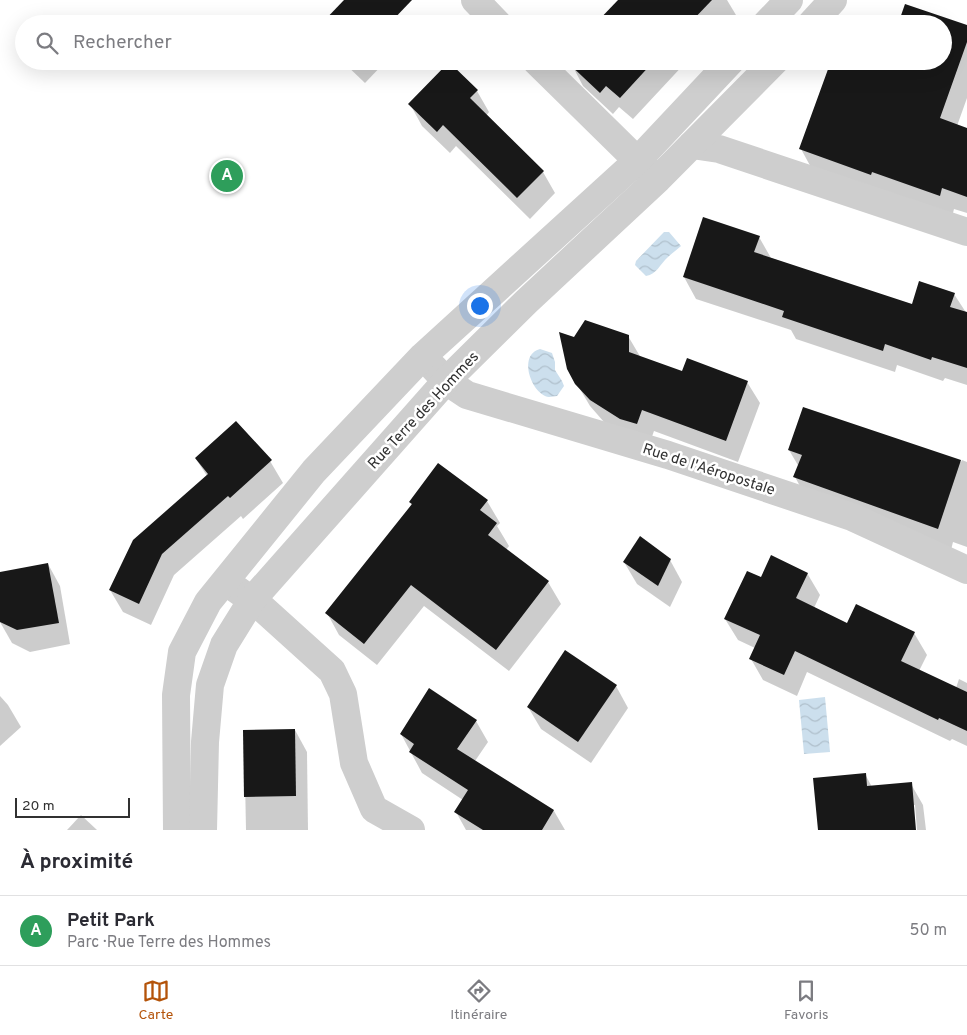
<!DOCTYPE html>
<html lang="fr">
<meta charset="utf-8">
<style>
body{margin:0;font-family:Overpass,sans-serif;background:#f2f2f3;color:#2b2b33}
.scale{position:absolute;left:15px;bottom:12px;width:115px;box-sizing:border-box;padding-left:5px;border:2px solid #313131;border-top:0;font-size:14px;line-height:18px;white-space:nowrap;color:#313131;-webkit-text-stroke:4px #fff;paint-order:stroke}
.you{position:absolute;left:479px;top:305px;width:18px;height:18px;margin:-12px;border:4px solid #fff;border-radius:50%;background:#1a73e8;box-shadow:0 0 0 8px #1a73e833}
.badge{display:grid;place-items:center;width:32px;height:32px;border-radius:50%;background:#b45309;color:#fff;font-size:16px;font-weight:700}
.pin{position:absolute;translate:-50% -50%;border:2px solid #fff;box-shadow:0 1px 5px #0006}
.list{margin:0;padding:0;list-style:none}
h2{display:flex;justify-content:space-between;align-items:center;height:65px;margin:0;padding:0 20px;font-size:21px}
h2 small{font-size:16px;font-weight:400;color:#7c7c81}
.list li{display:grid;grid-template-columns:32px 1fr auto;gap:15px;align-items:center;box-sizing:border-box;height:70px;padding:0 20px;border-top:1px solid #e1e1e2}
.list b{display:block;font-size:19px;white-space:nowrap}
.list p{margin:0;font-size:16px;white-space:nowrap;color:#7c7c81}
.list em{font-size:16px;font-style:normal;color:#7c7c81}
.icon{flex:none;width:28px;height:28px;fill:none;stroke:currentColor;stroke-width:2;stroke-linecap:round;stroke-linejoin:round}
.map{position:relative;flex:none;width:967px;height:830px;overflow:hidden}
.search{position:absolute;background:#fff;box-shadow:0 5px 20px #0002;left:15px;right:15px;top:15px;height:55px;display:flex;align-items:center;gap:12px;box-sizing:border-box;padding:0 18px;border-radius:28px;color:#7c7c81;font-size:19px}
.sheet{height:135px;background:#fff}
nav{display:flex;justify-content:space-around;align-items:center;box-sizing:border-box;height:70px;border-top:1px solid #e1e1e2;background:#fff;font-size:14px;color:#7c7c81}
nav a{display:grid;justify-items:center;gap:2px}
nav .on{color:#b45309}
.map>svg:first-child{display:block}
.water{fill:url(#water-waves)}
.shadow{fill:#0003}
.building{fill:#181818}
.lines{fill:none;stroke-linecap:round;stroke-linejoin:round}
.minor{stroke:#cecece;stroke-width:28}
.labels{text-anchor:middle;stroke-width:5;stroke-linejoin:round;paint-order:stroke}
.street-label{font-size:15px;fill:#313131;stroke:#fff}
</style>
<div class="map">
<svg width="967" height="830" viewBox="0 0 967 830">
<defs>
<pattern id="water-waves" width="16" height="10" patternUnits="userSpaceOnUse" patternTransform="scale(1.25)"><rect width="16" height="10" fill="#ccdfed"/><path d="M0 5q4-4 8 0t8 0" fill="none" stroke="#b0c0cc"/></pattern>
</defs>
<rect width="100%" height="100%" fill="#fff"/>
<g class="water">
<path d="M 664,232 L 669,232 L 681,246 C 677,250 672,253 668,257 C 660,264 657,274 646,276 L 635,265 L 636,261 Z"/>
<path d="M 540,349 L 552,353 L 555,362 L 555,370 L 562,381 L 564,386 L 557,396 C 554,396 552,397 549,397 C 532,395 517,355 540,349 Z"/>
<path d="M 825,697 L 830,752 L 804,754 L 799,700 Z"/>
</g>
<g class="shadow">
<path d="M 346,0 L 384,0 L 398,14 L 404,24 L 322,24 Z"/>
<path d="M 619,0 L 727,0 L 736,15 L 728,24 L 597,24 Z"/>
<path d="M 906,5 L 967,27 L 967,98 L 957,126 L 967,129 L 967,213 L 954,209 L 952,217 L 813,171 L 801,149 L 943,61 L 943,24 Z"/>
<path d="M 342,61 L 386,61 L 365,83 Z"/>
<path d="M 570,61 L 687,61 L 633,119 L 619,107 L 613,114 L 583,86 Z"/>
<path d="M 477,91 L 489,112 L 486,116 L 543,172 L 555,193 L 530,219 L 456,146 L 450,153 L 422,126 L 410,104 Z"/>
<path d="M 759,237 L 771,258 L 912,306 L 954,294 L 967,314 L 967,385 L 945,378 L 943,381 L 897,365 L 895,372 L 796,339 L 791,330 L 696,299 L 684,277 Z"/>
<path d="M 628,336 L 641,358 L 683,373 L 747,382 L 760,403 L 738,462 L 654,431 L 649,445 L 604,422 L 590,406 L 577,384 L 575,338 Z"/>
<path d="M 907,444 L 961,462 L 962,460 L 967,462 L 967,547 L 953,542 L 951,550 L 807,499 L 795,477 L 799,467 L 789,450 Z"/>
<path d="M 196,459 L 270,461 L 283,483 L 243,519 L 241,516 L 174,575 L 151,625 L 123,612 L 110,590 L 207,476 Z"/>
<path d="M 487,501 L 500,523 L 497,526 L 509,546 L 506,550 L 548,582 L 561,604 L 509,671 L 424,606 L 377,665 L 339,635 L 327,613 L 412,506 L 410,502 Z"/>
<path d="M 670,560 L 682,582 L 670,607 L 637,584 L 624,562 Z"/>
<path d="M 48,564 L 60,586 L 70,644 L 30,652 L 12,643 L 0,622 L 0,579 Z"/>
<path d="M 807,573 L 820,595 L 814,608 L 847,624 L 914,633 L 927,655 L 919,671 L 956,688 L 959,679 L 967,683 L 967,746 L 952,739 L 950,741 L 807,672 L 797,696 L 763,680 L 751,659 L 755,648 L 738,640 L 725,619 L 762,579 Z"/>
<path d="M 616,686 L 628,708 L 591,763 L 541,729 L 528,707 Z"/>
<path d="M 0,696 L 8,705 L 21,727 L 0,746 Z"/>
<path d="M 476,721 L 488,742 L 475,761 L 554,811 L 565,830 L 466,830 L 456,812 L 463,800 L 422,773 L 401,734 Z"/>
<path d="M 295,730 L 307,752 L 308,830 L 246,830 L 244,731 Z"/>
<path d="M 865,774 L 872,787 L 911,784 L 923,805 L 926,830 L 917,830 L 915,805 L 912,805 L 915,830 L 819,830 Z"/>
<path d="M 81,815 L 97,830 L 67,830 Z"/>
</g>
<g class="building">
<path d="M 344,0 L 412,0 L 389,24 L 321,24 Z"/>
<path d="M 618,0 L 712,0 L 689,24 L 595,24 Z"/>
<path d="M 905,4 L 967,25 L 967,42 L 940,118 L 967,128 L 967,197 L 942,188 L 940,196 L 872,172 L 871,175 L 799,149 L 831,61 L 943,61 L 943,24 L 898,24 Z"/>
<path d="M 566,61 L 654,61 L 620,98 L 606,86 L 600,93 Z"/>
<path d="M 449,62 L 478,90 L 470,98 L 544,171 L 517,198 L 443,125 L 437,132 L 408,104 Z"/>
<path d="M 703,217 L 760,236 L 754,252 L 912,304 L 919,281 L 955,293 L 950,307 L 967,312 L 967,368 L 932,357 L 931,360 L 885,344 L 883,351 L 782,317 L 784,311 L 683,277 Z"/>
<path d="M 585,320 L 629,335 L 629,352 L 682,371 L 687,358 L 748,381 L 726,441 L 642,410 L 637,424 L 620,419 L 590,400 L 575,384 L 567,369 L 559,332 L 574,337 Z"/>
<path d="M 803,407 L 961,460 L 938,529 L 793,477 L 802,455 L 788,450 Z"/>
<path d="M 236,421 L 272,460 L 230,498 L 228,496 L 162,554 L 139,604 L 109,590 L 133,540 L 208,474 L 195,458 Z"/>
<path d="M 438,463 L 488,500 L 480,510 L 497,523 L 488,535 L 549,581 L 496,650 L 411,585 L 364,644 L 325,613 L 412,504 L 409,502 Z"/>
<path d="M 640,536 L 671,559 L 658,586 L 623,562 Z"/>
<path d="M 771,555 L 808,573 L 796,598 L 847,623 L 856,604 L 915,632 L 901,661 L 967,692 L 967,731 L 939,718 L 938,720 L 795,651 L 784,675 L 749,659 L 760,635 L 724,619 L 747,571 L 761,577 Z"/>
<path d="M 48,563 L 59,623 L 17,630 L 0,622 L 0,572 Z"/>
<path d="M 565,650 L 617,685 L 578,742 L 527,707 Z"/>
<path d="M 429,688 L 477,720 L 457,749 L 554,810 L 542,830 L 483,830 L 454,812 L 468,790 L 409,752 L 414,744 L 400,734 Z"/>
<path d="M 295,729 L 296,796 L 244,797 L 243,730 Z"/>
<path d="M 866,773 L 867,786 L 912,782 L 916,830 L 818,830 L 813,778 Z"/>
</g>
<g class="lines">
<g class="minor">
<path d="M 475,0 L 498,24"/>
<path d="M 766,24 L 789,0"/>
<path d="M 811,24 L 833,0"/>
<path d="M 536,61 L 651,174"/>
<path d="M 692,145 L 719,149 L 967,232"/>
<path d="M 434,368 L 446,381 L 467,395 L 668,455 L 852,517 L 967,570"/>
<path d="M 236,589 L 260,606 L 332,671 L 343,694 L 354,763 L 374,809 L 411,830"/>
<path d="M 177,830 L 176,695 L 182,652 L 208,602 L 314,471 L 423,356 L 637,161 L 731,61"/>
<path d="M 203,830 L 205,742 L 210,685 L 224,645 L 252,600 L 446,381 L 526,302 L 658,179 L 775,61"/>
</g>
</g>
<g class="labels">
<g class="street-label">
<text transform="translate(423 410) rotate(-47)" y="5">Rue Terre des Hommes</text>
<text transform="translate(709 469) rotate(18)" y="5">Rue de l'Aéropostale</text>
</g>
</g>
</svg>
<div class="scale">20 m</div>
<div class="you"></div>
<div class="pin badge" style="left:227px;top:176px;background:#2e9e5b">A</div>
<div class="search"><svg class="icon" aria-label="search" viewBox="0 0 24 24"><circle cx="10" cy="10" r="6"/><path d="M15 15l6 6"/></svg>Rechercher</div>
</div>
<section class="sheet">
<h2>À proximité<small></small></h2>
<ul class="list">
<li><span class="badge" style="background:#2e9e5b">A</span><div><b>Petit Park</b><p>Parc · Rue Terre des Hommes</p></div><em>50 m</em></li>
</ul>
</section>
<nav>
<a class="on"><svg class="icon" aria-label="map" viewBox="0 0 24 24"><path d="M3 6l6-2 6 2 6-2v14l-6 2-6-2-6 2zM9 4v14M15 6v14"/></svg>Carte</a>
<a><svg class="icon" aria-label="directions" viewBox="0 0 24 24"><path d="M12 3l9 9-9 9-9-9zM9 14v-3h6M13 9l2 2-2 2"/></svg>Itinéraire</a>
<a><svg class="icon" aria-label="saved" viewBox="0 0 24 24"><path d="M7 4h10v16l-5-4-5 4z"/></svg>Favoris</a>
</nav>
